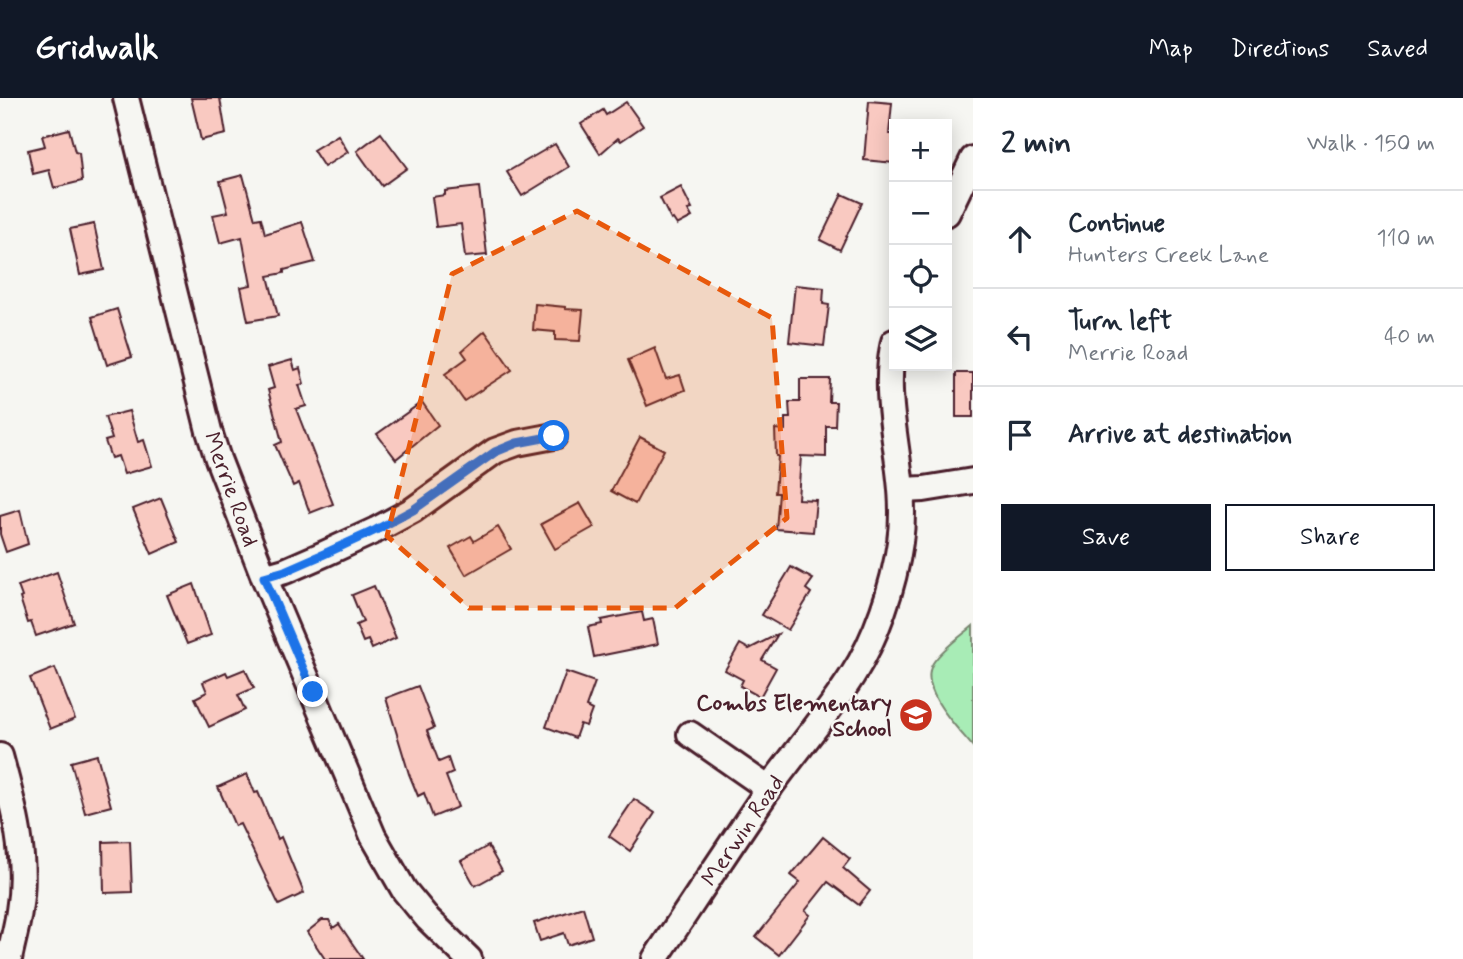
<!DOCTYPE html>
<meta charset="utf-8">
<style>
body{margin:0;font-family:Mynerve,sans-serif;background:#f6f6f7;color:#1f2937}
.controls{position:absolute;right:21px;top:21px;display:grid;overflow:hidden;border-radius:0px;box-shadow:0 4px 18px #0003}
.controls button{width:63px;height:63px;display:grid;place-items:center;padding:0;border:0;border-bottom:2px solid #e0e1e3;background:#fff;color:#1f2937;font:35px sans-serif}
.stop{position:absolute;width:21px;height:21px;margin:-16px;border:5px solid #1a73e8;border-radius:50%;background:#fff}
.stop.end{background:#1a73e8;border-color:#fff;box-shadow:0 2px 7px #0008}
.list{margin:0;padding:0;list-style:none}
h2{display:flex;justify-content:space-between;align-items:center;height:91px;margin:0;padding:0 28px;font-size:30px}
h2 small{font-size:23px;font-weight:400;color:#747a83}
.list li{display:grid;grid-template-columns:46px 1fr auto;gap:21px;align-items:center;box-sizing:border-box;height:98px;padding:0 28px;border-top:2px solid #e0e1e3}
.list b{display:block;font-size:26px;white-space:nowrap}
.list p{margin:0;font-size:23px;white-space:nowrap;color:#747a83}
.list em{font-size:23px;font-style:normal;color:#747a83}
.actions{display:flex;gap:14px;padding:21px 28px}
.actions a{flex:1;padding:16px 0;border:2px solid #111827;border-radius:0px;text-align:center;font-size:24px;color:#111827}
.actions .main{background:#111827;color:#fff}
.icon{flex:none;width:38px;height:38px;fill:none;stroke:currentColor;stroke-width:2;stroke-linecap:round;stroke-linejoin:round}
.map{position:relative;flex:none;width:973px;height:861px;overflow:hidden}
header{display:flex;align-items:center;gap:42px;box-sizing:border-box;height:98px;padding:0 35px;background:#111827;color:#fff}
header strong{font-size:33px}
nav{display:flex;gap:38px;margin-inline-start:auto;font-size:24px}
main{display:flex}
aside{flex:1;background:#fff}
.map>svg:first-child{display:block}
.green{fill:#a8ecb6;stroke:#798670;stroke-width:2}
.building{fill:#f9c9c1;stroke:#4a1f2b;stroke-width:2}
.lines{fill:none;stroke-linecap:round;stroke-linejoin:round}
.street-casing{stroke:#4a1f2b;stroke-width:30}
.street{stroke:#f6f6f2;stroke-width:24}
.route{stroke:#1a73e8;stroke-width:9}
.marked{fill:#e8590c;fill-opacity:0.2;stroke:#e8590c;stroke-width:5;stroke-dasharray:14 9;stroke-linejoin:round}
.labels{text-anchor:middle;stroke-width:5;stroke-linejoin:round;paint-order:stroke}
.street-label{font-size:23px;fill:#4a1f2b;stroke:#f6f6f2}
.poi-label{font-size:23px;font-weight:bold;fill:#4a1f2b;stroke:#f6f6f2;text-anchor:end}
</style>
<header>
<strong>Gridwalk</strong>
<nav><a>Map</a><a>Directions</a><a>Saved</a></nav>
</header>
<main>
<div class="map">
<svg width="973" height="861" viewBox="0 0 973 861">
<rect width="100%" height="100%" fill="#f6f6f2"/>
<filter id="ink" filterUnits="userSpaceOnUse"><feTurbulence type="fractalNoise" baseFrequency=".0143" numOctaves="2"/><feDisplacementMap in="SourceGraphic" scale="14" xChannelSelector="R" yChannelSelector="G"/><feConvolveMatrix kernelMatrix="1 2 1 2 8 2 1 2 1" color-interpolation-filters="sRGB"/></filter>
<g filter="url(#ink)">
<path class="green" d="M 973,528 L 973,649 C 958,630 917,591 933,565 C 943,550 960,539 973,528 Z"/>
<g class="building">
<path d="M 191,0 L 220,0 L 226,36 L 201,42 Z"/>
<path d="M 869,3 L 892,5 L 889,36 L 894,36 L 894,65 L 864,62 Z"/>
<path d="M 626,4 L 643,28 L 621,43 L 618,40 L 600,56 L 581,26 L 603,12 L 606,17 Z"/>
<path d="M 69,31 L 75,54 L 79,55 L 82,83 L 54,90 L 49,72 L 33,76 L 28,52 L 45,48 L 42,38 Z"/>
<path d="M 381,35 L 407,70 L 382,88 L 357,53 Z"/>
<path d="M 338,37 L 348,54 L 324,69 L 313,52 Z"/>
<path d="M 555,46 L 569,69 L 522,98 L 507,74 Z"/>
<path d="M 243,77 L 255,121 L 261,120 L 265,136 L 302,124 L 315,164 L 284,172 L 284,175 L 268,178 L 278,218 L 248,223 L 241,189 L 251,187 L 242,139 L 220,145 L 213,117 L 228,114 L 220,83 Z"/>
<path d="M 479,89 L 487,157 L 465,159 L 461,126 L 436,129 L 432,99 L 445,97 L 445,93 Z"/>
<path d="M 681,89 L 692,111 L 688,112 L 692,119 L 677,127 L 673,121 L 671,122 L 660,100 Z"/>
<path d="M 842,96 L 862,105 L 840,152 L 820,142 Z"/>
<path d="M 94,126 L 104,172 L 80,177 L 70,131 Z"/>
<path d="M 795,187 L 824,190 L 823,206 L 829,207 L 824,248 L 789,244 Z"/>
<path d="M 535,206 L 565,209 L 565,211 L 583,212 L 580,243 L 555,242 L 555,234 L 533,232 Z"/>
<path d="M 117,211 L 132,259 L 107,267 L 92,219 Z"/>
<path d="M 485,233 L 512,272 L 464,303 L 445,276 L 467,260 L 462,253 Z"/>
<path d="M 655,250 L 666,281 L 680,277 L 685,292 L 647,308 L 628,262 Z"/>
<path d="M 292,262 L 295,272 L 300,270 L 304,286 L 299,287 L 306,308 L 296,311 L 333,406 L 310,415 L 299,385 L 293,388 L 275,347 L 282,344 L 268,292 L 274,290 L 268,269 Z"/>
<rect x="956" y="275" width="17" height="44"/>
<path d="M 800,281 L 830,281 L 829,304 L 836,304 L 835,328 L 826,328 L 826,359 L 801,358 L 798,401 L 816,402 L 813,434 L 776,431 L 779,395 L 775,395 L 778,358 L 776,358 L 775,331 L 785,332 L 785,320 L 790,320 L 789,304 L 800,304 Z"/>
<path d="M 422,304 L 438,327 L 396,361 L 377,336 Z"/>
<path d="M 129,313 L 138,344 L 144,342 L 152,368 L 124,376 L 118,358 L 111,360 L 105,343 L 112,341 L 105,319 Z"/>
<path d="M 640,339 L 664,352 L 635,406 L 611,393 Z"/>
<path d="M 161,400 L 179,444 L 152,456 L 133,411 Z"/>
<path d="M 580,405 L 594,429 L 555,451 L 541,426 Z"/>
<path d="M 20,412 L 28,446 L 6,454 L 0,436 L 0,418 Z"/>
<path d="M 498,429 L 511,451 L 466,477 L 450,450 L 471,438 L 474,443 Z"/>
<path d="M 791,469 L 813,481 L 806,491 L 811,495 L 788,532 L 762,517 Z"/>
<path d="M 57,474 L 74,525 L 36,538 L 31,524 L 28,525 L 20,500 L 22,499 L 18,488 Z"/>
<path d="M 194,486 L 211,537 L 187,546 L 167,497 Z"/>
<path d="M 374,488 L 396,540 L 372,551 L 368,542 L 363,544 L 356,527 L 363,524 L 352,497 Z"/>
<path d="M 642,514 L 644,523 L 653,521 L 658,546 L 594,559 L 588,529 L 602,526 L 601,522 Z"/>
<path d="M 778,536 L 762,562 L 776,570 L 760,599 L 740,588 L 743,582 L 725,572 L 740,546 L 749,551 Z"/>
<path d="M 55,570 L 75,621 L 50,631 L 30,580 Z"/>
<path d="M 245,571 L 254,590 L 238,597 L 245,612 L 209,629 L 195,600 L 207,594 L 203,584 L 226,574 L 228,578 Z"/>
<path d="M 566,574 L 595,584 L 586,609 L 592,612 L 586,628 L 580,626 L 575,640 L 546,629 Z"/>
<path d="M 418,588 L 434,630 L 427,633 L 439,664 L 448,660 L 453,675 L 446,678 L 458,709 L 433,719 L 424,695 L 418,698 L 409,676 L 386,600 Z"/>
<path d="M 97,657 L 111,708 L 85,715 L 71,664 Z"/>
<path d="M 247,676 L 255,695 L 258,694 L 278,741 L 281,739 L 304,795 L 279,807 L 240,726 L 235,728 L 218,689 Z"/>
<path d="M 634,701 L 655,715 L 630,753 L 609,738 Z"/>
<path d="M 823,739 L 850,761 L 843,770 L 870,793 L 859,807 L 828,784 L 805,813 L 810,817 L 779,857 L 756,839 L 800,784 L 791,777 Z"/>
<path d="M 130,743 L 132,794 L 104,795 L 103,744 Z"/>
<path d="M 488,748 L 502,773 L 475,788 L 461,763 Z"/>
<path d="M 583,809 L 592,839 L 568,847 L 564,835 L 540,843 L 534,825 Z"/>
<path d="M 322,822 L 329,822 L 333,830 L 339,826 L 363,861 L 325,861 L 307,834 Z"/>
</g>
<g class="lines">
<g class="street-casing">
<g id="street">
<path d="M 126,0 L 209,333 L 218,361 L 264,479 L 373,738 L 404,792 L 428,821 L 469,861"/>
<path d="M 947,115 L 973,61"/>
<path d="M 902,392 L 924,391 L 973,383"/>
<path d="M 264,479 L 285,473 L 324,456 L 376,432 L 413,412 L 495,353 L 517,345 L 554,338"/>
<path d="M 690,636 L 769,691"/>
<path d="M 0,658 C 14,709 28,760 19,813 C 17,829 12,845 9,861"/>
<path d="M 655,861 C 693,804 731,746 770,689 C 797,652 827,617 852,578 C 876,541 894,488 900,444 C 910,377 879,310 894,244"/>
</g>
</g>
<use href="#street" class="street"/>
</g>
</g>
<g class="lines" filter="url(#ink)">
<path class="route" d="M 313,594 L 264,479 L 285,473 L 324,456 L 376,432 L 413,412 L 495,354 L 517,345 L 554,338"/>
</g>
<path class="marked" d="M 577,113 L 772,220 L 787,420 L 675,510 L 469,510 L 387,438 L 452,176 Z"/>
<defs>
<g id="school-disc" transform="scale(1.75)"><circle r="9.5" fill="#c8321e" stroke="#f6f6f2"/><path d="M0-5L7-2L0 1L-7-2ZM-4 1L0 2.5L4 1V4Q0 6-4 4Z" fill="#fff"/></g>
</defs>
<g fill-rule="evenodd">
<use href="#school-disc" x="916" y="617"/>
</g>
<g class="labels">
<g class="street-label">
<text transform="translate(232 391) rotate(70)" y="8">Merrie Road</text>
<text transform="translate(742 732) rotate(-56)" y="8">Merwin Road</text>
</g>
<g class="poi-label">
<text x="892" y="612">Combs Elementary<tspan x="892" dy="26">School</tspan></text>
</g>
</g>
</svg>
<div class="controls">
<button>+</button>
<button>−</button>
<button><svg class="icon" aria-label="locate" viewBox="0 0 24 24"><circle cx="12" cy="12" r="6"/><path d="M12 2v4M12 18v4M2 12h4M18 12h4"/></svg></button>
<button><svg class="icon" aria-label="layers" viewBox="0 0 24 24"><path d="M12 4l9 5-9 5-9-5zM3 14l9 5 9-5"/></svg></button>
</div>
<div class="stop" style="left:554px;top:338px"></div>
<div class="stop end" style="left:313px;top:594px"></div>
</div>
<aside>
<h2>2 min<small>Walk · 150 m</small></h2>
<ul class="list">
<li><svg class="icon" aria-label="ahead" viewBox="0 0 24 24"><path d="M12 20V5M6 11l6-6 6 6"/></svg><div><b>Continue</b><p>Hunters Creek Lane</p></div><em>110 m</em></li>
<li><svg class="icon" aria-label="left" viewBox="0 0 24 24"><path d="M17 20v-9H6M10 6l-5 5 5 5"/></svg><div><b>Turn left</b><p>Merrie Road</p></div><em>40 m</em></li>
<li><svg class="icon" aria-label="arrive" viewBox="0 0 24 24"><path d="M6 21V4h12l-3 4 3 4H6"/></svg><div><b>Arrive at destination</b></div></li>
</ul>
<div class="actions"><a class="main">Save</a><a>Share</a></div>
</aside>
</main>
